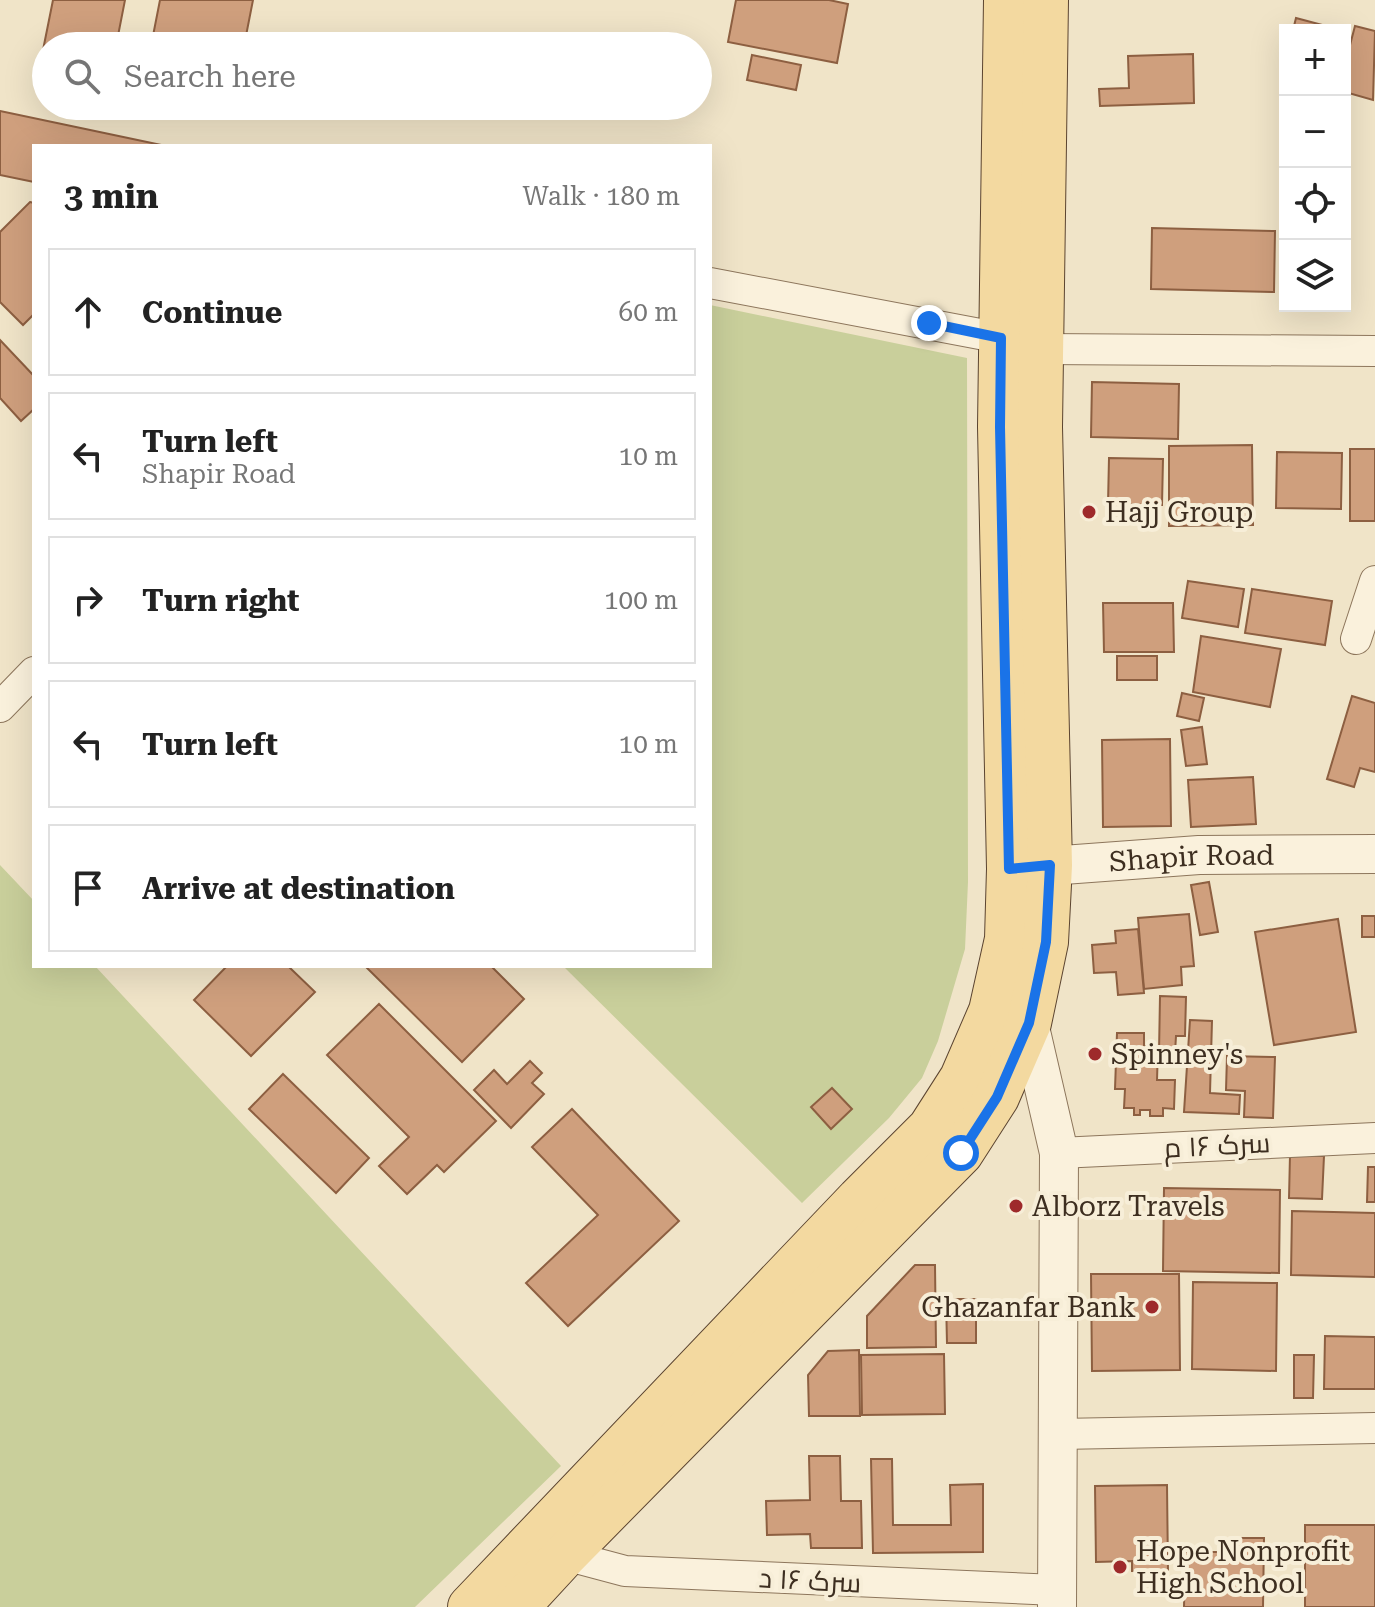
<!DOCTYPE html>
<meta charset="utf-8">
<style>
body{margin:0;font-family:"Roboto Serif",Cairo,serif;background:#f2f2f2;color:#222}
.controls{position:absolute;right:24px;top:24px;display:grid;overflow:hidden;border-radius:0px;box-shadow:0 8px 32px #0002}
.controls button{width:72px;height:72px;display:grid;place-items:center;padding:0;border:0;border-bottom:2px solid #e0e0e0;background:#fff;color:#222;font:40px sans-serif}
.stop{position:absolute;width:24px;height:24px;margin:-18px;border:6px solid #1a73e8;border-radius:50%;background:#fff}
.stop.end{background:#1a73e8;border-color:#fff;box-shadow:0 2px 8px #0008}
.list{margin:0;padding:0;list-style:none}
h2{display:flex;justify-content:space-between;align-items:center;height:104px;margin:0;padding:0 32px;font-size:34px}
h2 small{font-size:26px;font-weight:400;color:#767676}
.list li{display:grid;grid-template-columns:52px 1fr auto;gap:24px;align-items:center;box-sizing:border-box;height:128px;margin:0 16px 16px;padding:0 16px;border:2px solid #e0e0e0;border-radius:0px}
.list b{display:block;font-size:30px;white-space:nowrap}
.list p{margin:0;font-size:26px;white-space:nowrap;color:#767676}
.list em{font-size:26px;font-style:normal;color:#767676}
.icon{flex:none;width:44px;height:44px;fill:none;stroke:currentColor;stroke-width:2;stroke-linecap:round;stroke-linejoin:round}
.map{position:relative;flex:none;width:1375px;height:1607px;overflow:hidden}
.search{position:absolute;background:#fff;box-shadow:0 8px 32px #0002;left:32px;top:32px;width:680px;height:88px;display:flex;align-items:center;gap:20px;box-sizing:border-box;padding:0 28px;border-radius:44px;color:#767676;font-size:30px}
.panel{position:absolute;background:#fff;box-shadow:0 8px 32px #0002;left:32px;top:144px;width:680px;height:824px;border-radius:0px}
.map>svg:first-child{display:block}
.green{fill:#c9cf9b}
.building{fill:#cf9f7d;stroke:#8d5f41;stroke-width:2}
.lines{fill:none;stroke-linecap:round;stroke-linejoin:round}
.minor-casing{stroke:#8d765c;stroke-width:32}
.tertiary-casing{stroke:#8d765c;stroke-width:40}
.primary-casing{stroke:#5b4430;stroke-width:46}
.minor{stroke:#faf1dc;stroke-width:30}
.tertiary{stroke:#faf1dc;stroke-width:38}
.primary{stroke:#f3d9a0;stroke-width:44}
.route{stroke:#1a73e8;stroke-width:10}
.poi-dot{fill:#9e2a2b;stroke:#f7eed8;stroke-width:3}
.labels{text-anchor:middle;stroke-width:8;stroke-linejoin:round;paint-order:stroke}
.poi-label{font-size:28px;fill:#3d2e20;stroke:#f7eed8;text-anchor:start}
.street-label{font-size:28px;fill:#3d2e20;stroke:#f7eed8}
</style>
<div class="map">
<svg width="1375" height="1607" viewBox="0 0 1375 1607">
<rect width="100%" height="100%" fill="#f0e4c8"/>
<g class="green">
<path d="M 710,305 L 967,358 L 968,882 L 965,949 L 938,1041 L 922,1078 L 889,1118 L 802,1203 L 563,966 L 710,966 Z"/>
<path d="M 0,865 L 34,901 L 34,966 L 95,966 L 561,1466 L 415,1607 L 0,1607 Z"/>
</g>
<g class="building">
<path d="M 53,0 L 125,0 L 116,46 L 46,46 L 46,56 L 42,55 Z"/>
<path d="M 160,0 L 253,0 L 244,46 L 183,46 L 168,43 L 168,46 L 151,46 Z"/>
<path d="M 736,0 L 829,0 L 848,4 L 837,63 L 728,42 Z"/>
<path d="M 1296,18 L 1341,30 L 1293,30 Z"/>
<path d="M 1355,26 L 1375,31 L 1373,100 L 1345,92 L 1345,64 Z"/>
<path d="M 1193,54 L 1194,103 L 1100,106 L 1099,89 L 1129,88 L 1128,56 Z"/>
<path d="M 752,55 L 801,65 L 796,90 L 747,80 Z"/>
<path d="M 0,111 L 166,146 L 34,146 L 34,182 L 0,175 Z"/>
<path d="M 30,202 L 34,203 L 34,314 L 23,325 L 0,302 L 0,232 Z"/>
<path d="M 1152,228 L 1275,231 L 1274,292 L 1151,289 Z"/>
<path d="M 0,340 L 34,376 L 34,409 L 21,421 L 0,398 Z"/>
<path d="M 1092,382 L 1179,384 L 1178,439 L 1091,437 Z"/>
<path d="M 1252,445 L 1253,525 L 1169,526 L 1169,446 Z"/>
<rect x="1350" y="449" width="25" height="72"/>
<path d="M 1277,452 L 1342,453 L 1341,509 L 1276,508 Z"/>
<path d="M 1109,458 L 1163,459 L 1162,505 L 1108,504 Z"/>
<path d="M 1188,581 L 1244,589 L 1238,627 L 1182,618 Z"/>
<path d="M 1252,589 L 1332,601 L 1325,645 L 1245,633 Z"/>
<path d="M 1103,603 L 1173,603 L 1174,652 L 1104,652 Z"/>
<path d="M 1201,636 L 1281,649 L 1270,707 L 1193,692 Z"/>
<rect x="1117" y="656" width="40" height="24"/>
<path d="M 1182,693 L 1204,698 L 1199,721 L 1177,716 Z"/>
<path d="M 1352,696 L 1375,703 L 1375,772 L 1360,768 L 1354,787 L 1327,779 Z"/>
<path d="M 1202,727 L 1207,764 L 1186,766 L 1181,730 Z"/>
<path d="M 1170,739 L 1171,826 L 1103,827 L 1102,740 Z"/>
<path d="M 1253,777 L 1256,824 L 1191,827 L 1188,780 Z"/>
<path d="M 1209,882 L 1218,932 L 1200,935 L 1191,885 Z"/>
<path d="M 1189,914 L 1194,966 L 1181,967 L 1182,985 L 1144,989 L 1138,918 Z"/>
<rect x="1362" y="916" width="13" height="21"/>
<path d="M 1338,919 L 1356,1032 L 1274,1045 L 1255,932 Z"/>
<path d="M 1138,929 L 1144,993 L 1118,995 L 1116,972 L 1094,973 L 1092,945 L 1116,943 L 1115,931 Z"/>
<path d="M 227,966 L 288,966 L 315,992 L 251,1056 L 194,1000 Z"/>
<path d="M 365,966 L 491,966 L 524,999 L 462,1062 Z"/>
<path d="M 1160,996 L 1186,997 L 1185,1036 L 1176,1036 L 1175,1053 L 1159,1053 Z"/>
<path d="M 379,1004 L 496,1121 L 444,1172 L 437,1165 L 407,1194 L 379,1166 L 409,1137 L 327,1055 Z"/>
<path d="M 1190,1020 L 1212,1021 L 1210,1093 L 1240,1095 L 1239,1114 L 1184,1112 Z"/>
<path d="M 1117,1033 L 1144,1033 L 1144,1046 L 1158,1047 L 1157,1080 L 1175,1080 L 1174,1109 L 1163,1108 L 1163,1116 L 1150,1116 L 1150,1110 L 1140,1110 L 1140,1115 L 1134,1115 L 1134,1108 L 1124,1108 L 1125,1089 L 1115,1089 Z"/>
<path d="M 1227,1056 L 1275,1057 L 1273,1118 L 1244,1117 L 1245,1091 L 1226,1090 Z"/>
<path d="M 530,1061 L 542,1073 L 532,1083 L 544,1094 L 511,1128 L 474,1090 L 494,1070 L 507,1084 Z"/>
<path d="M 283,1074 L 369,1158 L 336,1193 L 249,1109 Z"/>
<path d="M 832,1088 L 852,1109 L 831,1129 L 811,1107 Z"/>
<path d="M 572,1109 L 679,1221 L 568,1326 L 526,1283 L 598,1215 L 532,1147 Z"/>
<path d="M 1290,1155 L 1324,1156 L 1322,1199 L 1289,1198 Z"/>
<path d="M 1368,1167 L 1375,1167 L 1375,1202 L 1367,1202 Z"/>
<path d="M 1164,1188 L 1280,1190 L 1279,1273 L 1163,1271 Z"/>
<path d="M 1292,1211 L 1375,1213 L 1375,1277 L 1291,1275 Z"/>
<path d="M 915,1265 L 935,1265 L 936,1347 L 867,1348 L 867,1316 Z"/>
<path d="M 1091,1274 L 1179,1274 L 1180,1370 L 1092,1371 Z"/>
<path d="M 1193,1282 L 1277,1283 L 1276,1371 L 1192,1369 Z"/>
<path d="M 946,1299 L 976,1299 L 976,1343 L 947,1343 Z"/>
<path d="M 1325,1336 L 1375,1337 L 1375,1389 L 1324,1389 Z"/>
<path d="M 859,1350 L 860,1416 L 809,1416 L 808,1375 L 828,1351 Z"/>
<path d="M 944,1354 L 945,1414 L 862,1415 L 861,1355 Z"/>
<path d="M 1294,1355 L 1314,1355 L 1313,1398 L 1294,1398 Z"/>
<path d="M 809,1456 L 840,1456 L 841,1501 L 861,1501 L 862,1548 L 811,1548 L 810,1534 L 767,1535 L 766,1501 L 810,1500 Z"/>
<path d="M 871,1459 L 892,1459 L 893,1525 L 951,1525 L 950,1485 L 983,1484 L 983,1552 L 873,1553 Z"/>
<path d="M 1167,1485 L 1168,1571 L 1132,1571 L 1132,1561 L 1096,1562 L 1095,1486 Z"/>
<rect x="1305" y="1525" width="70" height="82"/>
<path d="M 1234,1538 L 1264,1538 L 1263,1607 L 1184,1607 L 1185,1552 L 1234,1552 Z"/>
</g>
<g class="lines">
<g class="minor-casing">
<g id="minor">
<path d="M 710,283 L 1001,338"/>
<path d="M 1042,349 L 1375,351"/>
<path d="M 1356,639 L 1375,581"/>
<path d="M 0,707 L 34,672"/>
<path d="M 1059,1153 L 1375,1138"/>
<path d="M 1059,1434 L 1375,1428"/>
<path d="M 565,1555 L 625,1571 L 1057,1590"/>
</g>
</g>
<g class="tertiary-casing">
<g id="tertiary">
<path id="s1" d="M 1022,868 L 1199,855 L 1375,854"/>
<path d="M 1029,1023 L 1059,1153 L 1057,1607"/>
</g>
</g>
<g class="primary-casing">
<g id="primary">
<path d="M 470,1607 L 859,1199 L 930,1128 L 962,1078 L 991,1011 L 1007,939 L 1009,869 L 1000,427 L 1006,0"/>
<path d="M 517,1607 L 565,1555 L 961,1153 L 997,1097 L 1029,1023 L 1046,942 L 1050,865 L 1040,427 L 1046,0"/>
</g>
</g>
<use href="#minor" class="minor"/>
<use href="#tertiary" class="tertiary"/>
<use href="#primary" class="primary"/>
</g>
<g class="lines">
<path class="route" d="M 929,323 L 1001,338 L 1000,427 L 1009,869 L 1050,865 L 1046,942 L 1029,1023 L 997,1097 L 961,1153"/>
</g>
<g class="poi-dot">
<circle cx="1089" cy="512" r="8"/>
<circle cx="1095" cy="1054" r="8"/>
<circle cx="1016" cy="1206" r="8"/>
<circle cx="1152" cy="1307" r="8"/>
<circle cx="1120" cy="1567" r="8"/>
</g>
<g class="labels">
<g class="poi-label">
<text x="1105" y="522">Hajj Group</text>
<text x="1111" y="1064">Spinney's</text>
<text x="1032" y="1216">Alborz Travels</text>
<text x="1136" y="1317" text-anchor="end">Ghazanfar Bank</text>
<text x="1136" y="1561">Hope Nonprofit<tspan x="1136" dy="32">High School</tspan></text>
</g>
<g class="street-label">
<text dy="10" stroke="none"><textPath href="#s1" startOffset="170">Shapir Road</textPath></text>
<text transform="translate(1217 1145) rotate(-3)" y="10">سرک ۱۶ م</text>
<text transform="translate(810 1580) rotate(3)" y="10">سرک ۱۶ د</text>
</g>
</g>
</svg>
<div class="controls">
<button>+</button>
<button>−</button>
<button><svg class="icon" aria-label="locate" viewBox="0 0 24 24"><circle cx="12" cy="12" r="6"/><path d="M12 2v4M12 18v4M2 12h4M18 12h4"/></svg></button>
<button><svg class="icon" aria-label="layers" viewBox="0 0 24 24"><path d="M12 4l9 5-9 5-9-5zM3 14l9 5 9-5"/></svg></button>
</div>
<div class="stop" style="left:961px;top:1153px"></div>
<div class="stop end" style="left:929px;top:323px"></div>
<div class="search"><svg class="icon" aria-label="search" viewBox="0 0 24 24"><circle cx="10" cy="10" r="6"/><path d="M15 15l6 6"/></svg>Search here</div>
<section class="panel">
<h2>3 min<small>Walk · 180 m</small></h2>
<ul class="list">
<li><svg class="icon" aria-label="ahead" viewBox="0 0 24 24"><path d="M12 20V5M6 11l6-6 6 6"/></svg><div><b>Continue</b></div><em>60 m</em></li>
<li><svg class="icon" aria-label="left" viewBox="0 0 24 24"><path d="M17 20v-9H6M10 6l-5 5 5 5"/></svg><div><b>Turn left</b><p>Shapir Road</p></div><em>10 m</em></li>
<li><svg class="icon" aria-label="right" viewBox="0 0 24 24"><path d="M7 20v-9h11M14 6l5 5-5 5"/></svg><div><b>Turn right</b></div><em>100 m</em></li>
<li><svg class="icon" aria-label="left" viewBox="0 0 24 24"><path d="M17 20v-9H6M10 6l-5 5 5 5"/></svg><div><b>Turn left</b></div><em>10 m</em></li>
<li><svg class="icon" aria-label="arrive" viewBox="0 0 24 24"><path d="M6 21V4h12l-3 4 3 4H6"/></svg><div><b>Arrive at destination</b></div></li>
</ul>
</section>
</div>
